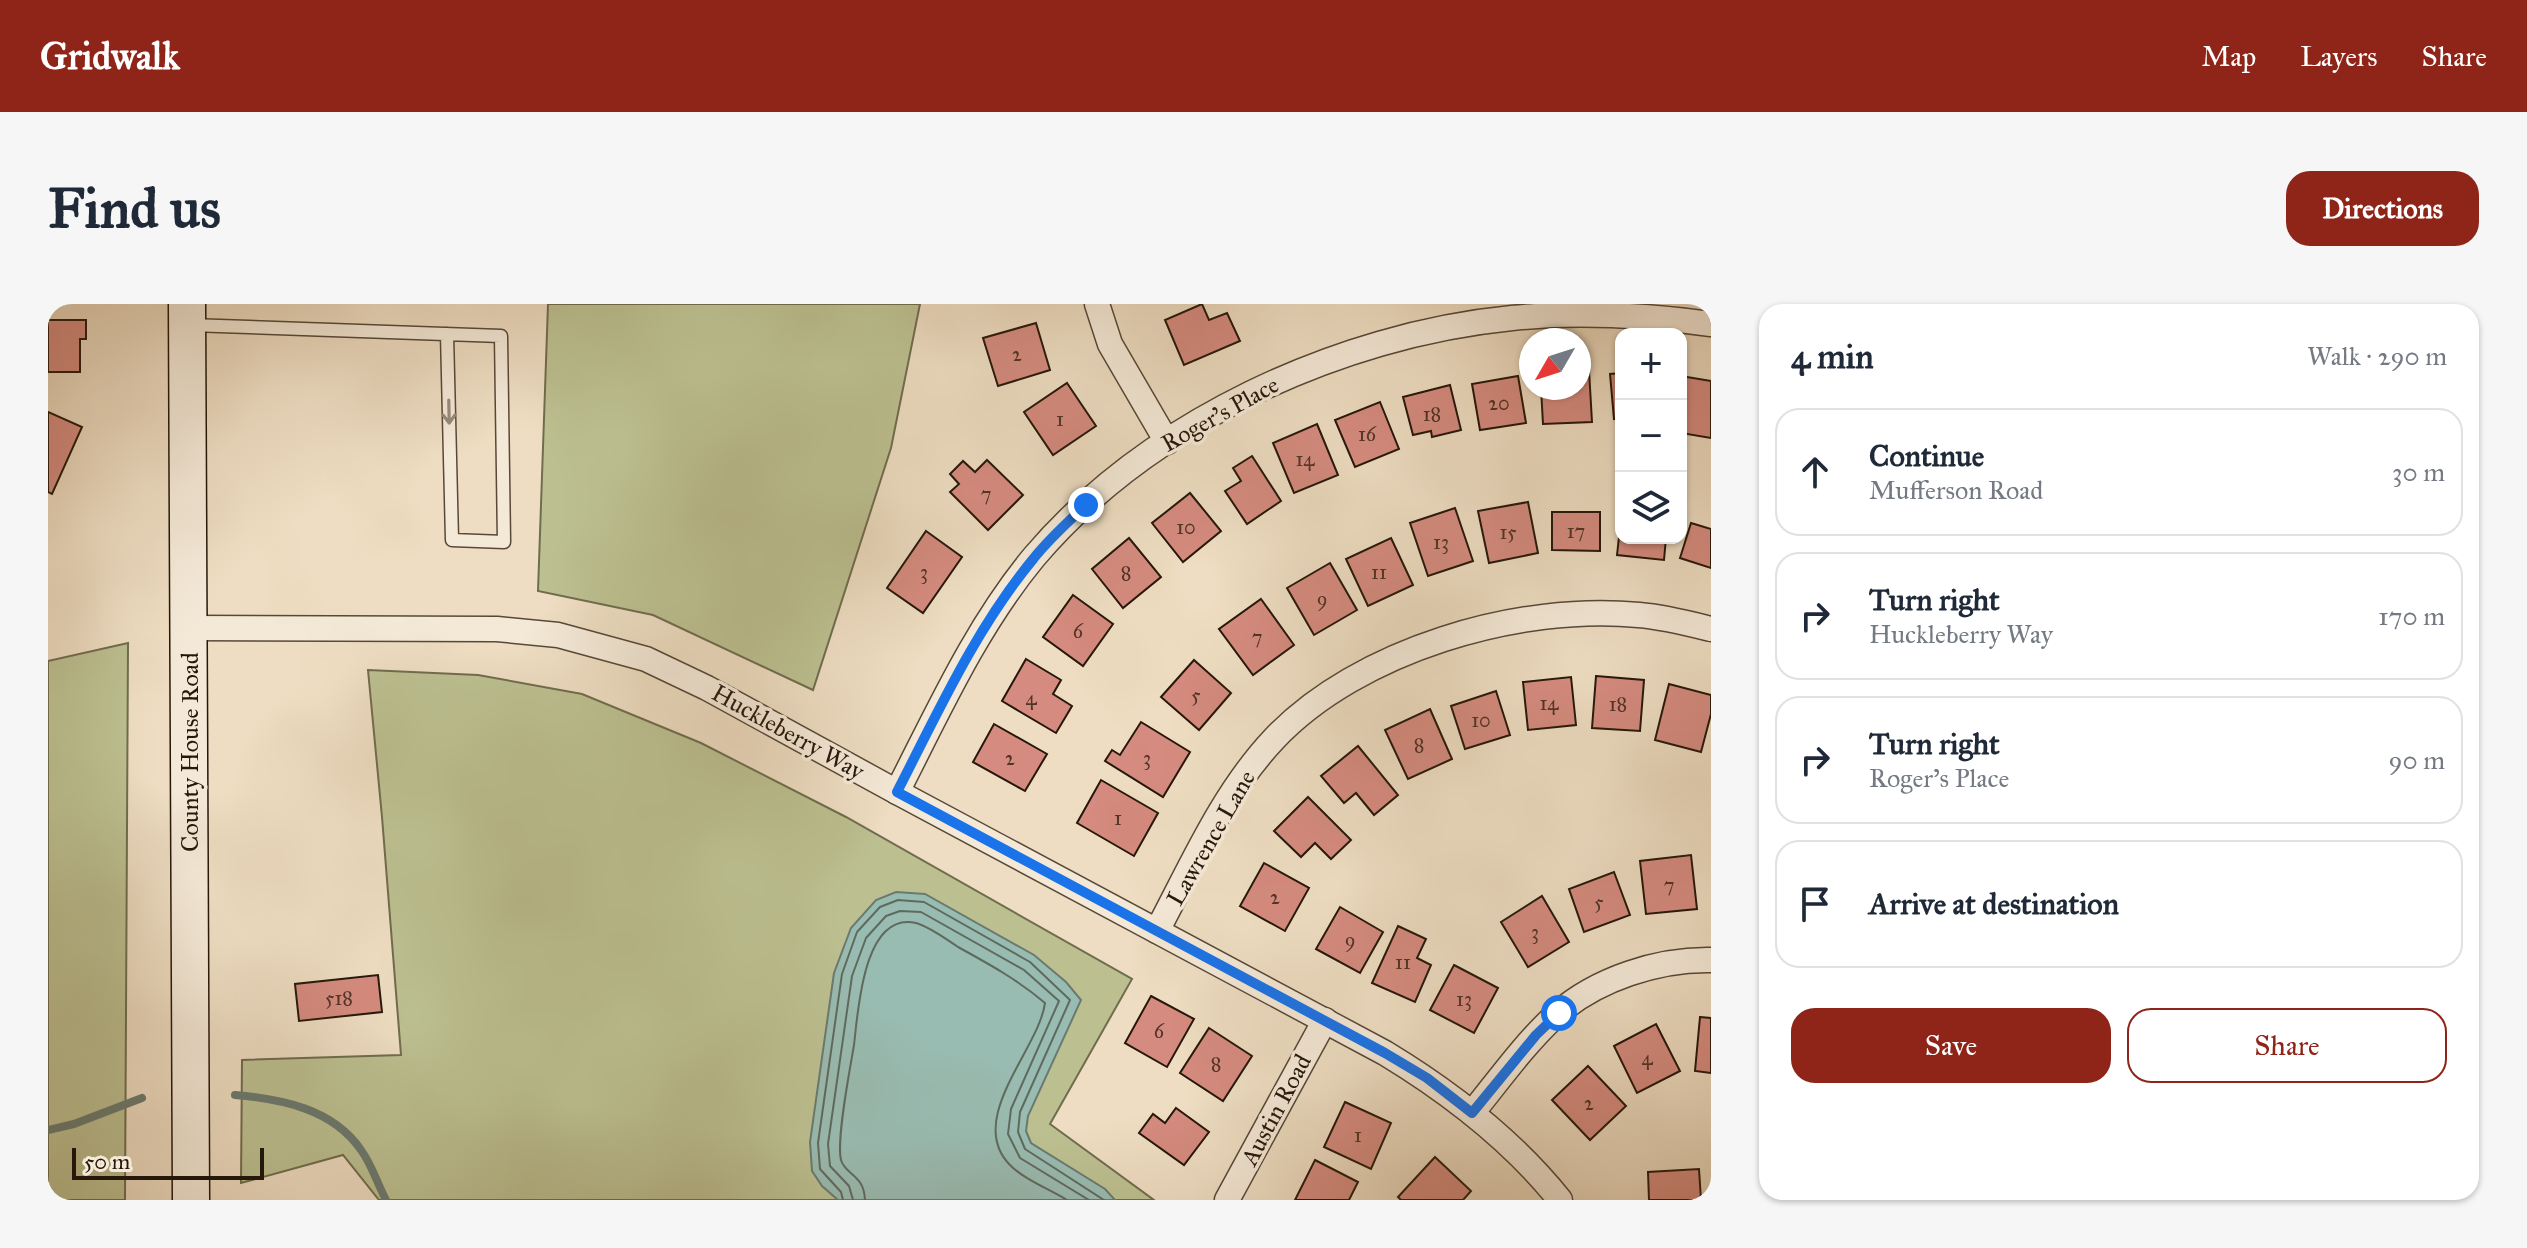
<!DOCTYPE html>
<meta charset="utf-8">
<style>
body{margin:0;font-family:"IM FELL Great Primer",serif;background:#f6f6f7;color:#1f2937}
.controls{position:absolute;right:24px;top:24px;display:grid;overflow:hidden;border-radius:16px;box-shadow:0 2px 6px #0004}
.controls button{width:72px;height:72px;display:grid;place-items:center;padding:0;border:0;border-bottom:2px solid #e0e1e3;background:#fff;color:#1f2937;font:40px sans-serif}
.compass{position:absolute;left:1471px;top:24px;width:72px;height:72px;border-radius:50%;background:#fff;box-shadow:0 2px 6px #0004;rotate:231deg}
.scale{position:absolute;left:24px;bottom:20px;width:192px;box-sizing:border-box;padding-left:8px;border:4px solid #25170a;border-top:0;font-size:22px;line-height:28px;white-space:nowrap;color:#25170a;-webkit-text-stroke:6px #f4e9d7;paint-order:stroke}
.stop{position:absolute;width:24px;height:24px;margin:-18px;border:6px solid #1a73e8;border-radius:50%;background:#fff}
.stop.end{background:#1a73e8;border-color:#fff;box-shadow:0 2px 8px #0008}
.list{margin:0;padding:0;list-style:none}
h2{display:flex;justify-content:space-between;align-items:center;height:104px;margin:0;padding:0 32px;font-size:34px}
h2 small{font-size:26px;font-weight:400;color:#747a83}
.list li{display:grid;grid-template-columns:52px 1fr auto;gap:24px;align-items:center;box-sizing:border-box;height:128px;margin:0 16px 16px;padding:0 16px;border:2px solid #e0e1e3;border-radius:24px}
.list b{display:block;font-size:30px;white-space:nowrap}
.list p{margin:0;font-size:26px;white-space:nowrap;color:#747a83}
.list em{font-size:26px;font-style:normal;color:#747a83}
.actions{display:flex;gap:16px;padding:24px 32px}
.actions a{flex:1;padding:18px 0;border:2px solid #8f2418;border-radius:24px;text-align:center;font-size:28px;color:#8f2418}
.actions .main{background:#8f2418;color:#fff}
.icon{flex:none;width:44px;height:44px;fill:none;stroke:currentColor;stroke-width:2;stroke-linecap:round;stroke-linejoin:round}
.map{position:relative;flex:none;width:1663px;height:896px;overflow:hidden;border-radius:24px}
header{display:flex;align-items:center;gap:48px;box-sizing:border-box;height:112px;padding:0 40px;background:#8f2418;color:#fff}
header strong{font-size:38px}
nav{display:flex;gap:44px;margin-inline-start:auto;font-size:28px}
.intro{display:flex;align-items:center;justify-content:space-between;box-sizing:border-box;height:192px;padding:0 48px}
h1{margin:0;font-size:56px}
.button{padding:20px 36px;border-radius:24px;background:#8f2418;color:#fff;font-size:28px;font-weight:700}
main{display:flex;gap:48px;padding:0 48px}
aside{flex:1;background:#fff;border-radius:24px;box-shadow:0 2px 6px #0004}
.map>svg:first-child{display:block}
.green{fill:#bcc091;stroke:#706c4e;stroke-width:2}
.water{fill:#99bcb2;stroke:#6b7a6f;stroke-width:2}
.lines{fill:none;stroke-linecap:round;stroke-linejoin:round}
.shore{stroke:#5f6a5e;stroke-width:2}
.stream{stroke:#6b7a6f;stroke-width:8}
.building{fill:#d58b7f;stroke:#25170a;stroke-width:2}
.lane-casing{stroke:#574838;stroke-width:15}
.street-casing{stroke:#574838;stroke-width:27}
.secondary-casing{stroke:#25170a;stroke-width:39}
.lane{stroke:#f4e9d7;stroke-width:12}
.street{stroke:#f4e9d7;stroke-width:24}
.secondary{stroke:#f4e9d7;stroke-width:36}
.oneway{stroke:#978a7b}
.route{stroke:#1a73e8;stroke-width:10}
.labels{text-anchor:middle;stroke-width:7;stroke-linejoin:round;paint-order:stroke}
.number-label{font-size:20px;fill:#513427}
.street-label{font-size:24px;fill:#25170a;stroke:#f4e9d7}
</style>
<header>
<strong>Gridwalk</strong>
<nav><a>Map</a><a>Layers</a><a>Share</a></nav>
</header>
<div class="intro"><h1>Find us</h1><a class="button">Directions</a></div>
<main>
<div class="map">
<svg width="1663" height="896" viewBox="0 0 1663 896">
<rect width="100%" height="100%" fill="#eeddc2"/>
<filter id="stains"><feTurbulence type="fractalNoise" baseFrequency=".0025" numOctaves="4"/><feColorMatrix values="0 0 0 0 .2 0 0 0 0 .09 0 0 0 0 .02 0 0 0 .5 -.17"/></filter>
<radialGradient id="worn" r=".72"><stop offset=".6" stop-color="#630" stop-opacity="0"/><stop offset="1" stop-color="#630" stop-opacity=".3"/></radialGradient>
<g class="green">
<path d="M 500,0 L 872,0 L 843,144 L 765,386 L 605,311 L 490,287 Z"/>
<path d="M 80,339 L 77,896 L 0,896 L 0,357 Z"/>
<path d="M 320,366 L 430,371 L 534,390 L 653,439 L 798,513 L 1084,675 L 1002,820 L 1106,896 L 331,896 L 295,851 L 193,879 L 194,756 L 353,751 L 334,513 Z"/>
</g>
<path class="water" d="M 848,588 L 877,590 L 986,651 L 1018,678 L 1033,696 L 980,812 L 978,827 L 983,839 L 1057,885 L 1067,896 L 790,896 L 774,882 L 764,867 L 762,838 L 786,669 L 803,624 L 828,596 Z"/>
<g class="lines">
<g class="shore">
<path d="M 795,896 L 793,888 L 772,865 L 770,839 L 794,670 L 809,628 L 832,603 L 850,596 L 876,598 L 982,658 L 1022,696 L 972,808 L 970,828 L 977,845 L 1056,896"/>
<path d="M 805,896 L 801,882 L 782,862 L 780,840 L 804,672 L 818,634 L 838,612 L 852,607 L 873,608 L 976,666 L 1011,697 L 963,805 L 960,830 L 972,854 L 1041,896"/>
<path d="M 817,896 C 816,870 797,871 793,856 C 788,836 802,765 806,741 C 810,708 815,607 868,619 C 882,623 898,635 910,643 C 941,660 970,676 997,699 C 991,745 918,814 961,860 C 975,875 1001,885 1019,896"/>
</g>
<g class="stream">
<path d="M 187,791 C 234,795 285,805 313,846 C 324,861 329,879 338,896"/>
<path d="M 0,826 L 26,820 L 94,794"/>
</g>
</g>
<g class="building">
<path d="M 1154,0 L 1161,16 L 1179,9 L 1192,37 L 1136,61 L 1117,16 Z"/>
<path d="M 0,16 L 38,16 L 38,35 L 32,35 L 32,68 L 0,68 Z"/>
<path d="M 988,19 L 1002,66 L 950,82 L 935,34 Z"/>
<path d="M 1541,66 L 1544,118 L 1495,120 L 1493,84 L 1531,84 L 1531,67 Z"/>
<path d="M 1573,69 L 1573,114 L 1566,115 L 1562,70 Z"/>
<path d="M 1470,72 L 1478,119 L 1432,126 L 1424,80 Z"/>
<path d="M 1633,72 L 1663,77 L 1663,134 L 1633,129 Z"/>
<path d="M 1019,79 L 1048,122 L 1005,151 L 976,108 Z"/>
<path d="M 1402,81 L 1413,126 L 1384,133 L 1383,127 L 1365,131 L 1355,93 Z"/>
<path d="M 1332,98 L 1351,145 L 1307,163 L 1287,116 Z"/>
<path d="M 0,108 L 34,123 L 4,190 L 0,188 Z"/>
<path d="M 1269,120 L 1290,171 L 1246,189 L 1225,139 Z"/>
<path d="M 1204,152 L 1233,197 L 1199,220 L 1177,187 L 1193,177 L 1185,164 Z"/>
<path d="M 939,156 L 975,191 L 940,226 L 902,188 L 911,180 L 902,170 L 915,157 L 927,168 Z"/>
<path d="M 1142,189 L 1173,227 L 1135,258 L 1104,219 Z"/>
<path d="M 1480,198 L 1490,249 L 1441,259 L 1430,207 Z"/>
<path d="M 1407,204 L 1425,257 L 1380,272 L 1362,219 Z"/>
<path d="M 1504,208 L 1552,208 L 1552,247 L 1504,246 Z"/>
<path d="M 1573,215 L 1573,234 L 1618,234 L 1616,256 L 1569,251 Z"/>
<path d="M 1643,219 L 1663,225 L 1663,264 L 1632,254 Z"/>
<path d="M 878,227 L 914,253 L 875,309 L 839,284 Z"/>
<path d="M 1081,234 L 1113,273 L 1075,304 L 1044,265 Z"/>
<path d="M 1343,234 L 1365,281 L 1320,302 L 1298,255 Z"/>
<path d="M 1282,259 L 1309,306 L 1266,331 L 1239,284 Z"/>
<path d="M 1025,291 L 1065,320 L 1035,362 L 995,333 Z"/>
<path d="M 1213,295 L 1246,341 L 1205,371 L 1171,325 Z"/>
<path d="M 978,355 L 1013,376 L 1005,390 L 1024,402 L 1008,429 L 954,397 Z"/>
<path d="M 1146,356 L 1183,389 L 1151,426 L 1113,393 Z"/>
<path d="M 1548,372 L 1596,376 L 1592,427 L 1544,424 Z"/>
<path d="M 1523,373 L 1528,421 L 1480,426 L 1475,378 Z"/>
<path d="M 1621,380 L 1663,391 L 1663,410 L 1653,448 L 1607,436 Z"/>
<path d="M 1448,387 L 1462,431 L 1417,445 L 1403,402 Z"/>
<path d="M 1382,405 L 1404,455 L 1360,475 L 1337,426 Z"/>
<path d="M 1093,418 L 1142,448 L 1115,493 L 1057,457 L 1064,446 L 1072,451 Z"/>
<path d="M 946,420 L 999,450 L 977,487 L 925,458 Z"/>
<path d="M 1310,442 L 1350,491 L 1326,511 L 1308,489 L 1296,499 L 1273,472 Z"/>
<path d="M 1053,476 L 1110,509 L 1086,552 L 1029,519 Z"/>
<path d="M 1260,493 L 1303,536 L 1283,555 L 1267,539 L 1253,553 L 1226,527 Z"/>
<path d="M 1643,551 L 1649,605 L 1598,610 L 1592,557 Z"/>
<path d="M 1216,559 L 1261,584 L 1237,627 L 1192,602 Z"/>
<path d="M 1566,568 L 1582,611 L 1536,628 L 1521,585 Z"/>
<path d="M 1494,592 L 1521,638 L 1480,663 L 1453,618 Z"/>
<path d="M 1292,603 L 1335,628 L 1312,669 L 1268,645 Z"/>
<path d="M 1350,622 L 1378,635 L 1369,654 L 1383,661 L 1367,698 L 1324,679 Z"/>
<path d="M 1406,661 L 1450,684 L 1426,729 L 1382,706 Z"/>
<path d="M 330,671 L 334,708 L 251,717 L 247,680 Z"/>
<path d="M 1103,692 L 1146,715 L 1119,763 L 1077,739 Z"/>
<path d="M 1652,713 L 1663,714 L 1663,769 L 1647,767 Z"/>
<path d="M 1608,720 L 1632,767 L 1589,789 L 1566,742 Z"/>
<path d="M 1161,724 L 1204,752 L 1175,797 L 1132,769 Z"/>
<path d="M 1540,762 L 1578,802 L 1542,836 L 1504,796 Z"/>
<path d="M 1297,798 L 1343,819 L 1323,865 L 1276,843 Z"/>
<path d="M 1128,804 L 1161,828 L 1136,861 L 1091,829 L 1105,810 L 1117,819 Z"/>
<path d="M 1387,853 L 1423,887 L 1415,896 L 1353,896 L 1350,893 Z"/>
<path d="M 1267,856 L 1310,878 L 1301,896 L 1247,896 Z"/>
<path d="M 1651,865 L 1653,896 L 1601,896 L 1600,868 Z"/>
</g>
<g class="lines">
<g class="lane-casing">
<path id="lane" d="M 142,21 L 453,32 L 456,238 L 404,236 L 399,30"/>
</g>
<g class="street-casing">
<g id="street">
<path d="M 1049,0 L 1062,40 L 1119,138"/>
<path d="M 142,324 L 449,325 L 510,331 L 598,355 L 659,384 L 849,488 L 1337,749 C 1403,789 1464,836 1512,896"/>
<path d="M 849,488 C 890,408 928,323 986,253 C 1100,119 1290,31 1464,14 C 1531,7 1596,11 1663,20"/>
<path d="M 1109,627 C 1144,561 1175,489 1226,435 C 1310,346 1472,299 1591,311 C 1616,313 1639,319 1663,325"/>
<path d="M 1424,809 C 1451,776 1477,739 1509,710 C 1549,675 1610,655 1663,656"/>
<path d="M 1179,896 L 1277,716"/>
</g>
</g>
<g class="secondary-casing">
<path id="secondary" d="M 139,0 L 143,896"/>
</g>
<use href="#lane" class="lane"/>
<use href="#street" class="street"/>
<use href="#secondary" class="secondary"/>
</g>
<defs><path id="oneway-shaft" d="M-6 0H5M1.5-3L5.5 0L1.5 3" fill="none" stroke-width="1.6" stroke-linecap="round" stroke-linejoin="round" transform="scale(2)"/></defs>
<use class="oneway" href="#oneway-shaft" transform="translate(401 108) rotate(89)"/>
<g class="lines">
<path class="route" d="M 1038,201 C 1020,218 1001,235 986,254 C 928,324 890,408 849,488 L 1337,749 L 1379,774 L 1424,809 L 1488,731 L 1511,709"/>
</g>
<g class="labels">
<g class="number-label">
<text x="969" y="57">2</text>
<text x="1451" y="106">20</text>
<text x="1384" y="117">18</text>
<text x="1012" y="122">1</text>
<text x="1319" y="137">16</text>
<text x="1257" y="162">14</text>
<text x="938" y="197">7</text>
<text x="1138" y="230">10</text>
<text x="1528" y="234">17</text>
<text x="1460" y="235">15</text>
<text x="1393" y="245">13</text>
<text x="876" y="275">3</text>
<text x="1331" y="275">11</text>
<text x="1078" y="276">8</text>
<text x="1274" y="302">9</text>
<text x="1030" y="334">6</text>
<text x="1209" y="340">7</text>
<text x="1148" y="398">5</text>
<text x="983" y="401">4</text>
<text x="1501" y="406">14</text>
<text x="1570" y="407">18</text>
<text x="1433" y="423">10</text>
<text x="1371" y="448">8</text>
<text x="962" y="461">2</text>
<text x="1099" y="461">3</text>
<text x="1070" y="521">1</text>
<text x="1621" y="588">7</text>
<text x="1227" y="600">2</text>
<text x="1551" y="605">5</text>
<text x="1487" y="635">3</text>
<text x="1302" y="643">9</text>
<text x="1355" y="665">11</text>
<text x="291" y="701">518</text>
<text x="1416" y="702">13</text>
<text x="1111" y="734">6</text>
<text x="1599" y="761">4</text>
<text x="1168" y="767">8</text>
<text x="1541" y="806">2</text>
<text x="1310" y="838">1</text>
</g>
<g class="street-label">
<text transform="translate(1172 110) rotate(-29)" y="8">Roger's Place</text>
<text transform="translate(740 428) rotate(29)" y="8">Huckleberry Way</text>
<text transform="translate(142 448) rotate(-90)" y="8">County House Road</text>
<text transform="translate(1163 534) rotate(-60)" y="8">Lawrence Lane</text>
<text transform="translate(1228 806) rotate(-62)" y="8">Austin Road</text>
</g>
</g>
<rect width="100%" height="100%" filter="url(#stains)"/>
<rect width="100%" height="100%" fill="url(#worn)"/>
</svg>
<div class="controls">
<button>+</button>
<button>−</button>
<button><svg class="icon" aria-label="layers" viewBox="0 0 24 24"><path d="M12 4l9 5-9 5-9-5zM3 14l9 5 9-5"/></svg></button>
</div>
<svg class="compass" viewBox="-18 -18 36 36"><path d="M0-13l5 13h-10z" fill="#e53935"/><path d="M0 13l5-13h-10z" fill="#747a83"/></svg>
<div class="scale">50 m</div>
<div class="stop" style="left:1511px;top:709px"></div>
<div class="stop end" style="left:1038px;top:201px"></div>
</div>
<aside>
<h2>4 min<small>Walk · 290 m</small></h2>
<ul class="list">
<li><svg class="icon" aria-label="ahead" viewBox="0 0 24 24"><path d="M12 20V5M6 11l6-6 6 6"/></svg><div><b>Continue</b><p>Mufferson Road</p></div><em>30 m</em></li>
<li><svg class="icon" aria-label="right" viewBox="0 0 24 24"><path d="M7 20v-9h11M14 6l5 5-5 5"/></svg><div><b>Turn right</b><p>Huckleberry Way</p></div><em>170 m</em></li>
<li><svg class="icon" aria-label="right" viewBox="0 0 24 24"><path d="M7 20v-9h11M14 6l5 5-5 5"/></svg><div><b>Turn right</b><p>Roger's Place</p></div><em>90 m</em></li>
<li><svg class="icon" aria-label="arrive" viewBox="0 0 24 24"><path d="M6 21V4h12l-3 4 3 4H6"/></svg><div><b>Arrive at destination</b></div></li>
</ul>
<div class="actions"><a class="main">Save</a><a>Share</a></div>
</aside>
</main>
